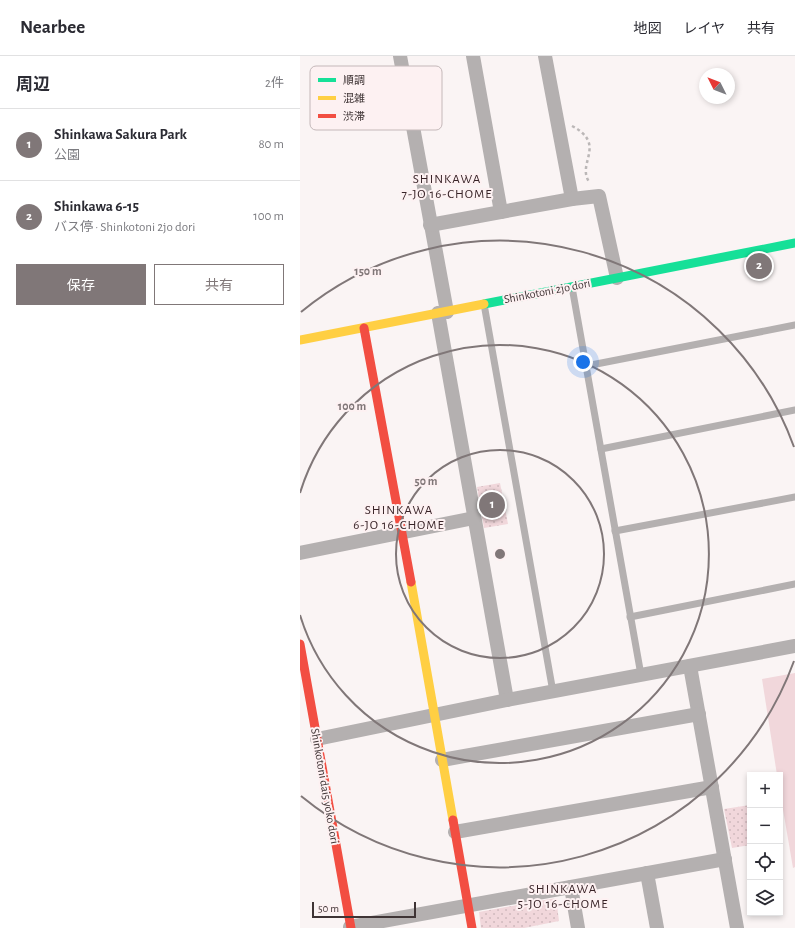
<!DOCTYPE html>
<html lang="ja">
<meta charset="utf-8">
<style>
body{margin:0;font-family:"Alegreya Sans","Noto Sans JP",sans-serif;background:#f7f7f7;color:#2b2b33}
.controls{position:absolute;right:12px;bottom:12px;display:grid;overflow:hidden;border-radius:0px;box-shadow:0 2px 6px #0003}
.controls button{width:36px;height:36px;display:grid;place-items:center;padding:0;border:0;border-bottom:1px solid #e1e1e2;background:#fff;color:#2b2b33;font:20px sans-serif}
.compass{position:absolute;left:399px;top:12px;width:36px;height:36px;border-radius:50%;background:#fff;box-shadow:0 2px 6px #0003;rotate:312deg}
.scale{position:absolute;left:12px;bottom:10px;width:104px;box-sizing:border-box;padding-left:4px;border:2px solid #3f3435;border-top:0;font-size:11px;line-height:14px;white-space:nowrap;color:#3f3435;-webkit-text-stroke:3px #fdf1f2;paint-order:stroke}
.you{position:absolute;left:283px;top:306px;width:14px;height:14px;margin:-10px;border:3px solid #fff;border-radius:50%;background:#1a73e8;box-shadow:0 0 0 6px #1a73e833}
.badge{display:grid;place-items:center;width:26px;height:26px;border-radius:50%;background:#807778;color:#fff;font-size:13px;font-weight:700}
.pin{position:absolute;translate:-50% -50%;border:2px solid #fff;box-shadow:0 1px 4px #0006}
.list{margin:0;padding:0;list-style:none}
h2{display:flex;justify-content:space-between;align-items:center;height:52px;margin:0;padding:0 16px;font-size:17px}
h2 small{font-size:13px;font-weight:400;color:#7c7c81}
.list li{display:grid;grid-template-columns:26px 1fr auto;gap:12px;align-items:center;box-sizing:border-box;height:72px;padding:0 16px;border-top:1px solid #e1e1e2}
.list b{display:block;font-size:15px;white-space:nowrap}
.list p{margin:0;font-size:13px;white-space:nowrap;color:#7c7c81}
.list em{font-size:13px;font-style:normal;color:#7c7c81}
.actions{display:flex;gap:8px;padding:12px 16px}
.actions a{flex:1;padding:9px 0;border:1px solid #807778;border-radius:0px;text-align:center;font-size:14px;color:#807778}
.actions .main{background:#807778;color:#fff}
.icon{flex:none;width:22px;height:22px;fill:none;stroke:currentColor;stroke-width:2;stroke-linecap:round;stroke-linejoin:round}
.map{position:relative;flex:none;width:495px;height:872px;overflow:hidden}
header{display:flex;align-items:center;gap:24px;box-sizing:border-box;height:56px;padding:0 20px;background:#fff;border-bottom:1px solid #e1e1e2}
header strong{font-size:19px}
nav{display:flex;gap:22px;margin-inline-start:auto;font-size:14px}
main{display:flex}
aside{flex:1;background:#fff}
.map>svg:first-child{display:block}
.park{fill:url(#park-dots)}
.pitch{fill:#f1d7db}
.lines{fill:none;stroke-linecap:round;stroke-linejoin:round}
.path{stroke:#bbb7b7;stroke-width:2.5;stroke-dasharray:3 3;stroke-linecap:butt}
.lane{stroke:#b4b0b0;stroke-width:7}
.street{stroke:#b4b0b0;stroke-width:14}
.fast{stroke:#16e098;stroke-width:9}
.slow{stroke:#ffcf43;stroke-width:9}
.jam{stroke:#f24e42;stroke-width:9}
.ring{fill:none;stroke:#807778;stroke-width:2}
.labels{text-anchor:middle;stroke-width:4;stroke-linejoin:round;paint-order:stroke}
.street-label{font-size:12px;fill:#3f3435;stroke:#fdf1f2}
.neighbourhood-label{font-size:13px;letter-spacing:1px;fill:#382327;stroke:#fdf1f2}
.key{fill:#fdf1f2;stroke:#c4b8b9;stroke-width:1}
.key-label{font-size:11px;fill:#3f3435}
.centre{fill:#807778;stroke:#fdf1f2;stroke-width:2}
.ring-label{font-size:12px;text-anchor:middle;font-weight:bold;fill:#807778;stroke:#fdf1f2;stroke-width:4;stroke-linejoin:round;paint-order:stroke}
</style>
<header>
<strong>Nearbee</strong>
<nav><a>地図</a><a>レイヤ</a><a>共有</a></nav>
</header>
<main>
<aside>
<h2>周辺<small>2件</small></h2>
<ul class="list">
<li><span class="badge">1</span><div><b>Shinkawa Sakura Park</b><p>公園</p></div><em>80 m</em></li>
<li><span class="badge">2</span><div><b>Shinkawa 6-15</b><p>バス停 · Shinkotoni 2jo dori</p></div><em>100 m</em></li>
</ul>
<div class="actions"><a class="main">保存</a><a>共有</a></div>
</aside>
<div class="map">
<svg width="495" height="872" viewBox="0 0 495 872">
<defs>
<pattern id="park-dots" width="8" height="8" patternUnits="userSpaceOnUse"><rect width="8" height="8" fill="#f1d7db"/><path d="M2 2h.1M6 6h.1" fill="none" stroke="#d0b9bd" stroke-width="1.8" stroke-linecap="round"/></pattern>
</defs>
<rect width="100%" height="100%" fill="#faf4f4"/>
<g class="park">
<path d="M 200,427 L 208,468 L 184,472 L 177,431 Z"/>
<path d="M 450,749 L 450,789 L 432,792 L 424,753 Z"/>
<path d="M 256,842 L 259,865 L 224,872 L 181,872 L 179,856 Z"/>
</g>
<path class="pitch" d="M 495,617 L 495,811 L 493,812 L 480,736 L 480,719 L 477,719 L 462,623 Z"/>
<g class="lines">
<path class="path" d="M 272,70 C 308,89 275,108 290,127"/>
<g class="lane">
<path d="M 272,231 L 341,619"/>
<path d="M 184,248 L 253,636"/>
<path d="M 286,310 L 495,269"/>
<path d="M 301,393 L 495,354"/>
<path d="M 315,475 L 495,441"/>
<path d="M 330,561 L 495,528"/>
</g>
<g class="street">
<path d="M 100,0 L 147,256"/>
<path d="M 173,0 L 201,156"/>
<path d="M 245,0 L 272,143"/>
<path d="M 130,169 L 272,143 L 299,140 L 317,222"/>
<path d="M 138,257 L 207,644"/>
<path d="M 0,497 L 174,462"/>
<path d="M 390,610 L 437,872"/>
<path d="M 17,683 L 207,644 L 495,590"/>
<path d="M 142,704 L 399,658"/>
<path d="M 155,776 L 412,731"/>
<path d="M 347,817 L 357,872"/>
<path d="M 271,831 L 278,872"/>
<path d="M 50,871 L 425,803"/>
</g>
<path class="fast" d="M 184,248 L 495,187"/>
<g class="slow">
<path d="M 0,284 L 184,248"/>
<path d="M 111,526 L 153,764"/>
</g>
<g class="jam">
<path d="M 64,272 L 111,526"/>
<path d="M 0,588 L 51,872"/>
<path d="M 153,764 L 172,872"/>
</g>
</g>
<g class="ring">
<circle cx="200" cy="498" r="104"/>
<path d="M0 437A209 209 0 1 1 0 559"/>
<path d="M494 605A313 313 0 0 1 1 740M1 256A313 313 0 0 1 494 391"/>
</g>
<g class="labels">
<g class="street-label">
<text transform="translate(247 235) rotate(-11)" y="4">Shinkotoni 2jo dori</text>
<text transform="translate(25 730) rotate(80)" y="4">Shinkotoni dai5 yoko dori</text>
</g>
<g class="neighbourhood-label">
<text x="147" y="127">SHINKAWA<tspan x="147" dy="15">7-JO 16-CHOME</tspan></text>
<text x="99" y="458">SHINKAWA<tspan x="99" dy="15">6-JO 16-CHOME</tspan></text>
<text x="263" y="837">SHINKAWA<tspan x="263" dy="15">5-JO 16-CHOME</tspan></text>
</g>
</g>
<rect x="10" y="10" width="132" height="64" rx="6" class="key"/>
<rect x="18" y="22" width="18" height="4" fill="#16e098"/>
<rect x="18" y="40" width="18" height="4" fill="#ffcf43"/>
<rect x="18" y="58" width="18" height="4" fill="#f24e42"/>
<g class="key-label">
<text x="43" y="28">順調</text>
<text x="43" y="46">混雑</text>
<text x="43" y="64">渋滞</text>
</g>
<circle cx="200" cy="498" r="6" class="centre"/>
<g class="ring-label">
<text x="68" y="219">150 m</text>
<text x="52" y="354">100 m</text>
<text x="126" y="429">50 m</text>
</g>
</svg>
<div class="controls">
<button>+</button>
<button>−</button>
<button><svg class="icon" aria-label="locate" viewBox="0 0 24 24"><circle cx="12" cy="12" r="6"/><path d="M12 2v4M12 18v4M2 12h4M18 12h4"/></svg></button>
<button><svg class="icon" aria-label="layers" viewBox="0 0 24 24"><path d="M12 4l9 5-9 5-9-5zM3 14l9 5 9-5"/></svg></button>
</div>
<svg class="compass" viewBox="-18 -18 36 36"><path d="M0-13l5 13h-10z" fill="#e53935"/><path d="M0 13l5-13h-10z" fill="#7c7c81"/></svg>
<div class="scale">50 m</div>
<div class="you"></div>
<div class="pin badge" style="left:192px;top:449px">1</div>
<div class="pin badge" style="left:459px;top:210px">2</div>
</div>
</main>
